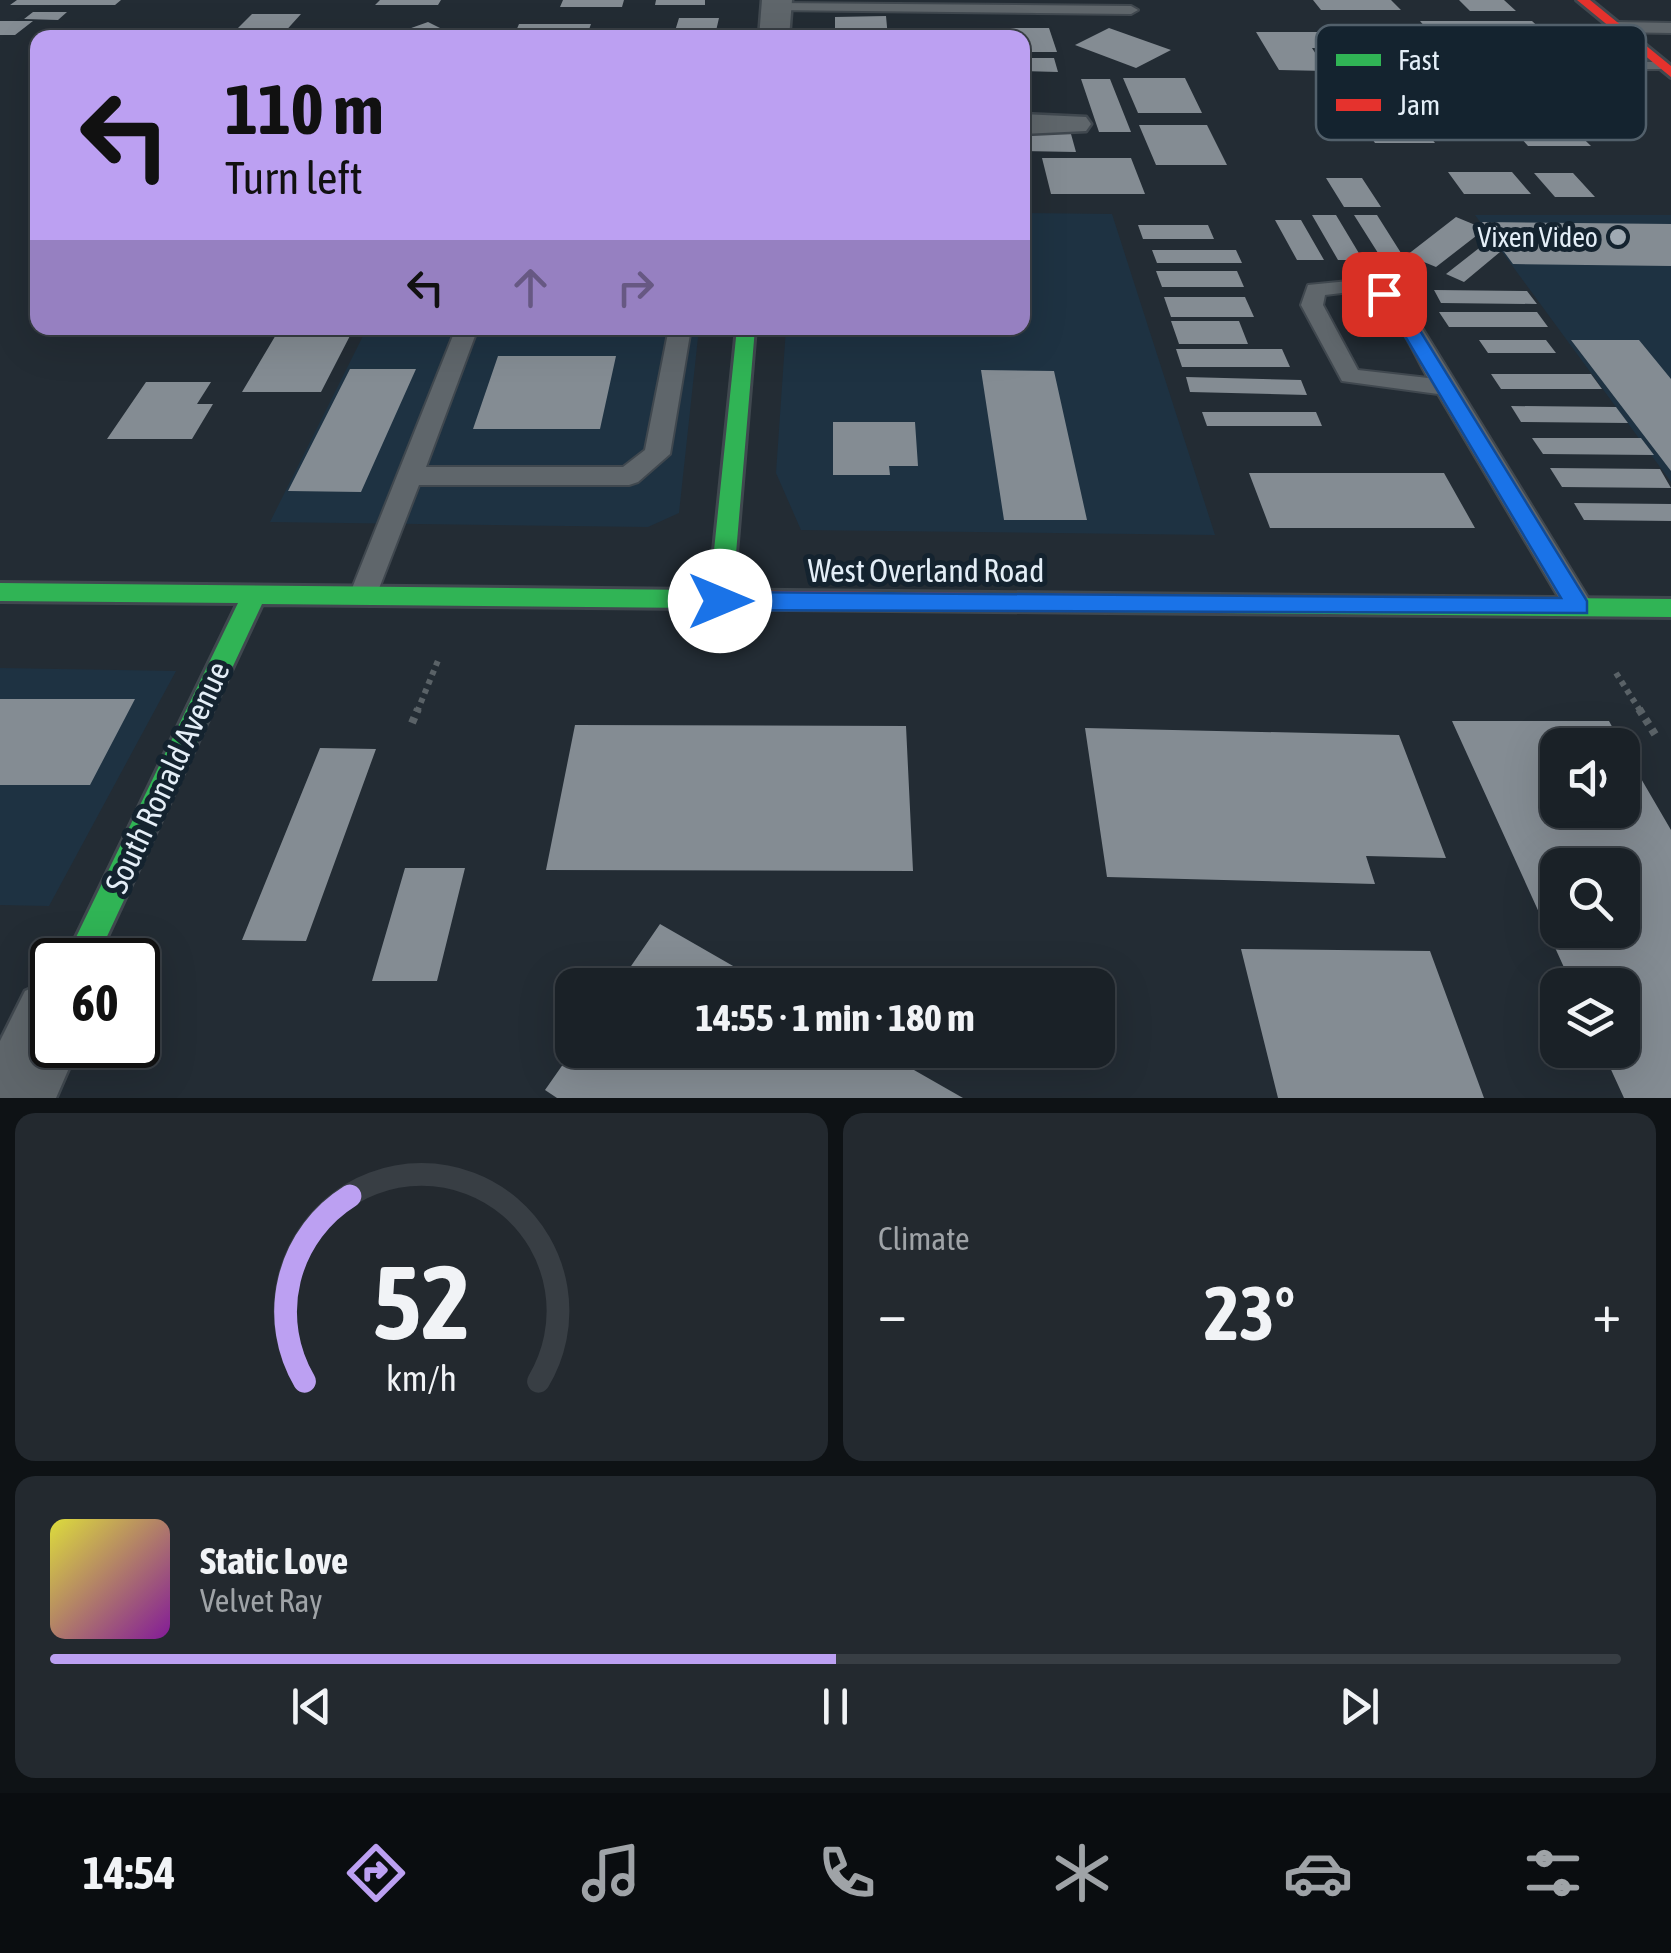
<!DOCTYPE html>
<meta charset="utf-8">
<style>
:root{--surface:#1a2127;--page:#23292f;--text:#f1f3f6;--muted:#9fa3a7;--line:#383e44;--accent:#bca0f2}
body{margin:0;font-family:"Asap Condensed",sans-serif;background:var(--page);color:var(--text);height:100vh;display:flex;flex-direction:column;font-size:38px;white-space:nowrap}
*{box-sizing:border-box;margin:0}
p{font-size:32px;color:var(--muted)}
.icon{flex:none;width:55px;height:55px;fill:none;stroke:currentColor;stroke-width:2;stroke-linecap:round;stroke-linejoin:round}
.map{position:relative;height:1098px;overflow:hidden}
.drawer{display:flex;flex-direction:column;gap:15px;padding:15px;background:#0e1215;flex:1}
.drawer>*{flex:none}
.guide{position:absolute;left:30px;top:30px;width:1000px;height:305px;border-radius:20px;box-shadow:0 10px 40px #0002,0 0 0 2px var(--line);background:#bca0f2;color:#111;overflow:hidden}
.fabs{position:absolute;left:1540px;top:728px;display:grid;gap:20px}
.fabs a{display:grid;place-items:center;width:100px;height:100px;border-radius:20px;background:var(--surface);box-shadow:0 10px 40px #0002,0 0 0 2px var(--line);font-size:50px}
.speed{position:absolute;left:30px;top:938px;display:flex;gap:20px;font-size:50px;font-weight:700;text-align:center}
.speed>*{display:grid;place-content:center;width:130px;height:130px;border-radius:50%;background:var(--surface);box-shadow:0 10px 40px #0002,0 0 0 2px var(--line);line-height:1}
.speed .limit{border:5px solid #111;border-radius:15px;background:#fff;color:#111}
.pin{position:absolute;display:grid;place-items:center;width:85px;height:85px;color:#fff;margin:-42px;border-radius:20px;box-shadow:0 5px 15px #0006}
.me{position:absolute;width:110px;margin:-55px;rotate:90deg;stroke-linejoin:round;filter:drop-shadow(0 0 8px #0008)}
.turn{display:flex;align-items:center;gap:35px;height:210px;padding:0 30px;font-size:45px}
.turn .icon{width:130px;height:130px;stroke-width:2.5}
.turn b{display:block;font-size:70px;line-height:85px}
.lanes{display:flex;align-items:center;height:95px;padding:0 30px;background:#0003;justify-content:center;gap:50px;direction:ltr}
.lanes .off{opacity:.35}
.big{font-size:75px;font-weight:700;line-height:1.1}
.drawer .card{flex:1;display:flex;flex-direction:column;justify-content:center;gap:15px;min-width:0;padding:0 35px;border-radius:20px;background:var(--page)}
.drawer .dial{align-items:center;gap:0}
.dial svg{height:260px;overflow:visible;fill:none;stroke:var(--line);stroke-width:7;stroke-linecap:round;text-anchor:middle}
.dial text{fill:var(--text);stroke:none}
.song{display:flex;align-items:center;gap:30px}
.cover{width:120px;height:120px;border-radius:15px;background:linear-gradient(135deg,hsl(60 70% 55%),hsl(290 70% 35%))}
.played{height:10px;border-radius:5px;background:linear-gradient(90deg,var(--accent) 50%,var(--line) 50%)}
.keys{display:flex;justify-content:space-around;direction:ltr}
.heat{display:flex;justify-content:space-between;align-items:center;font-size:55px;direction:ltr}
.drawer .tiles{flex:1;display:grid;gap:15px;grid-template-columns:1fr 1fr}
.card:last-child{grid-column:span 2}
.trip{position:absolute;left:555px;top:968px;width:560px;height:100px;border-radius:20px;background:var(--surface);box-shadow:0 10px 40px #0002,0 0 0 2px var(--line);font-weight:700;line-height:100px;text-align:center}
.dock{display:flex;height:160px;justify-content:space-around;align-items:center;background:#0a0d10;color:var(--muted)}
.dock .icon{width:70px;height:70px}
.dock .on{color:var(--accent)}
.dock b{font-size:45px;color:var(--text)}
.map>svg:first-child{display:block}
.built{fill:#1e3242}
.building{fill:#848c93;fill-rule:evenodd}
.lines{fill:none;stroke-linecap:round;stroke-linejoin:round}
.lane-casing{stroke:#40484f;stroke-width:4}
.street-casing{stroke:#40484f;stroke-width:5}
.fast-casing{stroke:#40484f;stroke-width:6}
.jam-casing{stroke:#40484f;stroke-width:6}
.path-far1{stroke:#5a6267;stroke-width:6;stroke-dasharray:5 5;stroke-linecap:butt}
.path{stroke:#5a6267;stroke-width:8;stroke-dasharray:6 6;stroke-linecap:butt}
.lane{fill:#5f666b;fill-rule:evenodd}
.street{fill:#5f666b;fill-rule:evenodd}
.fast{fill:#30b455;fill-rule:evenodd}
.jam{fill:#e5322d;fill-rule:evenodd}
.route{fill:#1a73e8;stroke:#114b97;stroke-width:2.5}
.poi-dot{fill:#a0aab3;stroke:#14232f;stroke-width:4}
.labels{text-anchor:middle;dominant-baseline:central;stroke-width:10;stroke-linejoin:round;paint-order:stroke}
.far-poi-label{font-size:28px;fill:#e4eef7;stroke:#14232f;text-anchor:end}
.street-label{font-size:32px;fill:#e4eef7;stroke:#14232f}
.key{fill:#14232f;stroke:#52606b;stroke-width:2.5}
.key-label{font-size:28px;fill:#e4eef7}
</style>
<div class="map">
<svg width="1671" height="1098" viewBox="0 0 1671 1098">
<rect width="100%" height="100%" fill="#232c34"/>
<path class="built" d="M1023 213 1112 214 1215 535 801 530 776 473 786 328H1022Z
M1475 215H1671V482Z
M367 328H699L679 513 648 527 270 522Z
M0 668 176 671 49 906 0 905Z"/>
<path class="building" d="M17 0H121L115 5H10Z
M380 0H441L438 5H375Z
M563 0H624L622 7H560Z
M656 0H705V5H655Z
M1313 0H1391L1401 10H1321Z
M1459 0H1504L1516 11H1470Z
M33 12H67L58 20 24 19Z
M252 14H301L282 35H231Z
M886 16 888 38 835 34V17Z
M679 18H719L716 31H675Z
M0 21H33L15 35H0Z
M1420 21H1532L1547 35H1432Z
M428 22 460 38H386V37Z
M519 24H591L586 38H513Z
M976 28H1049L1057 52H1022V38H978Z
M1109 28 1171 50 1136 68 1075 45Z
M1256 32H1341L1354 49 1312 48 1327 71 1279 70Z
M1022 58H1054L1058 72 1022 71Z
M1123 78H1185L1202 113H1138Z
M1081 79H1110L1131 132H1099Z
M1388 81 1525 82 1591 146H1528L1488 100H1402Z
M1373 105 1406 106 1435 143H1375L1364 127H1388Z
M1139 125H1207L1227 165H1156Z
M1022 134H1071L1076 152 1022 151Z
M1042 158H1131L1145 194H1051Z
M1448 172H1512L1531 194H1464Z
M1534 173H1573L1595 197H1555Z
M1326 178H1362L1381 207H1344Z
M1312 215H1336L1363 260H1338Z
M1354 215H1377L1401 253H1378Z
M1456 217 1485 229 1436 267 1407 255Z
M1275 220H1301L1324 260H1297Z
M1482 222 1671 224V266L1513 264Z
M1138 225H1208L1214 239H1143Z
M1483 245 1500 252 1464 282 1446 274Z
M1152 250H1236L1242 263H1157Z
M1156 271H1237L1244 287H1162Z
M1434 290 1527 291 1537 304 1441 303Z
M1164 297H1245L1254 317H1171Z
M1439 312H1537L1548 327H1449Z
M1171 321H1239L1248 344H1179Z
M280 328H354L321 392H242Z
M816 328H947L948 337H816Z
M1479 340H1546L1556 353H1488Z
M1571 340H1639L1671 379V471Z
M1176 349H1282L1290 367H1182Z
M498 356H616L600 429H473Z
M350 369H416L361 492 288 491Z
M981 370 1054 371 1087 520H1004Z
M1491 374H1591L1602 389H1501Z
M1186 377 1301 380 1307 395 1190 392Z
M146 382H211L197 404H213L192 439H107Z
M1511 406 1616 407 1628 423 1521 422Z
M1202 412H1316L1322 426H1207Z
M833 422H915L918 466H889L890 475H833Z
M1532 438H1641L1654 455 1543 454Z
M1550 468 1660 469 1671 488 1562 487Z
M1249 473H1444L1475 528H1270Z
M1574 503 1671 504V521L1584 520Z
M0 699H135L90 785H0Z
M1452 721H1609L1622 745H1558V810H1622V746L1671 830V1098H1624L1602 1050H1622V985H1572ZM1558 865H1622V930H1558Z
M575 725 906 726 913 871 546 870Z
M1085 728 1399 735 1446 858 1366 856 1375 884 1107 877Z
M320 748 376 749 306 941 242 940Z
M405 868H465L437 981H372Z
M660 924 766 985H618Z
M1241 949 1430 951 1484 1098H1278Z
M573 1050H879L963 1098H557L545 1090Z"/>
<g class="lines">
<defs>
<path id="lane" d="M777 3 1131 6 1138 10 1131 14 772 10V4Z
M1671 23V33L1616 32 1608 27 1616 22Z
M1353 62H1664L1671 69 1359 70 1353 68Z
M1359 280 1391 289 1416 318 1589 599 1593 607 1589 615H1569L1438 394 1342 381 1301 305 1308 285ZM1350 292C1393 294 1409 346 1428 378L1358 370 1323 305 1325 295Z
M456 328H478L426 467H623L645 450 669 328H691L670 454 638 482 629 485H419L373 604H353L349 596Z"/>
<path id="street" d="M762 0H792L789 38H759Z
M1022 114 1086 117 1091 124 1086 131 1022 134Z
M52 979V1045H79L56 1098H0V1041L25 991Z"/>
<path id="fast" d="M737 328H755L732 601 728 607H712L708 600 697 608 262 604 96 960H65L238 603 0 601V583L697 590 705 593 709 599Z
M1107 594 1671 599V617L1107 612 1099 609 1095 603 1099 597Z"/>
<path id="jam" d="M1577 0H1590L1671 66V77Z
M697 590 1107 594 1115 597 1119 603 1115 609 1107 612 697 608 689 605 685 599 689 593Z"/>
</defs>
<use href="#lane" class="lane-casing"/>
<use href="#street" class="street-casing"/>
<use href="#fast" class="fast-casing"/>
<use href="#jam" class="jam-casing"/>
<path class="path-far1" d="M1616 673 1641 712
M417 712 439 658"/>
<path class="path" d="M1639 709 1658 739
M412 723 418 709"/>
<use href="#lane" class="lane"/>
<use href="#street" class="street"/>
<use href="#fast" class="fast"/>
<use href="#jam" class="jam"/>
</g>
<path class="route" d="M1377 290H1390L1416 324 1587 601V613L720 610 708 601 720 592 1561 598 1399 326 1375 294Z"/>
<circle class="poi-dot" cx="1618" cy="237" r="10"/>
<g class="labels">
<g class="far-poi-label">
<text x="1598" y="237">Vixen Video</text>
</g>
<g class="street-label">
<text x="926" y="570">West Overland Road</text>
<text transform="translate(167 777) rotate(-65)">South Ronald Avenue</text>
</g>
</g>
<rect x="1316" y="25" width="330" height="115" rx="15" class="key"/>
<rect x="1336" y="54" width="45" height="12" fill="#30b455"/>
<rect x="1336" y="99" width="45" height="12" fill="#e5322d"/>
<g class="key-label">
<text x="1398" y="70">Fast</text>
<text x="1398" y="115">Jam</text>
</g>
</svg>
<div class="fabs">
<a><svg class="icon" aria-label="sound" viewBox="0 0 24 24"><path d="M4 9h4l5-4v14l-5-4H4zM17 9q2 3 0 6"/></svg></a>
<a><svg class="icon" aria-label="search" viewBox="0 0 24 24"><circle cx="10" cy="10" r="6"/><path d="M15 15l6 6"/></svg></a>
<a><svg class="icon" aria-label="layers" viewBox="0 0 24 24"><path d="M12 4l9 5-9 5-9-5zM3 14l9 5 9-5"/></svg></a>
</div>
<div class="speed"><div class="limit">60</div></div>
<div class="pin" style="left:1384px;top:294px;background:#d93025"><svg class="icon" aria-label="arrive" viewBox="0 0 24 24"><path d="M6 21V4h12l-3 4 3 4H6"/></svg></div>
<svg class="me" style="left:720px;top:601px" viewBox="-20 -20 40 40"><circle r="19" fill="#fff"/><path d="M0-13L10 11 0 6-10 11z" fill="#1a73e8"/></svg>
<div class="trip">14:55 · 1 min · 180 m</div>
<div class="guide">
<div class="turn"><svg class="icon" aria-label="left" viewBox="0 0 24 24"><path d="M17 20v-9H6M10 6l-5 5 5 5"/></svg><div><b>110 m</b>Turn left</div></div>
<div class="lanes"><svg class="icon" aria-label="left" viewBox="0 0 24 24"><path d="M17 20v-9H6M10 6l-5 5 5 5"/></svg><svg class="icon off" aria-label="ahead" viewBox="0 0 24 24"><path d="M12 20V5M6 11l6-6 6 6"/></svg><svg class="icon off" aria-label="right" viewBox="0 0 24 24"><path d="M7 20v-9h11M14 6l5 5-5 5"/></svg></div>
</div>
</div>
<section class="drawer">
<div class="tiles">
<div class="card dial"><svg viewBox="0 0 100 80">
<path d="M14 69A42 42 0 1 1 86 69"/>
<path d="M14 69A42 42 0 0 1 28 12" stroke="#bca0f2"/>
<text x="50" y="56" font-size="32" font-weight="700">52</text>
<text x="50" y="72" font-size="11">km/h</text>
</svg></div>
<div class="card"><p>Climate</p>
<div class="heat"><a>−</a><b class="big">23°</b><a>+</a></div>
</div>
<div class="card">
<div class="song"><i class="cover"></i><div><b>Static Love</b><p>Velvet Ray</p></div></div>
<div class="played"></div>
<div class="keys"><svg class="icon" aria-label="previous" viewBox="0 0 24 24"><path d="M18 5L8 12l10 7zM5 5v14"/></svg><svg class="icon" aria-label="pause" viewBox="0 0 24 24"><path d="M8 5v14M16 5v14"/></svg><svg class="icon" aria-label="next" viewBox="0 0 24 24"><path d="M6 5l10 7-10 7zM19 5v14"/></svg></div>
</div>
</div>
</section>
<nav class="dock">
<b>14:54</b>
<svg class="icon on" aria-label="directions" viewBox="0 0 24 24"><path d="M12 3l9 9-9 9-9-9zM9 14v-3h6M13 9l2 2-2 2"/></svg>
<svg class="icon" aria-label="music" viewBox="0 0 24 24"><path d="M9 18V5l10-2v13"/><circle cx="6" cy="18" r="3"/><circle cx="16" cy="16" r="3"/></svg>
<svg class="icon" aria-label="phone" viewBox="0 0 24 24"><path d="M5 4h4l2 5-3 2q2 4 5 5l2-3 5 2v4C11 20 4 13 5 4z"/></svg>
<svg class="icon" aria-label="climate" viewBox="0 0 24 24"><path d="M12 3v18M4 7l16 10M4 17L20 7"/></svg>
<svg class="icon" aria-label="car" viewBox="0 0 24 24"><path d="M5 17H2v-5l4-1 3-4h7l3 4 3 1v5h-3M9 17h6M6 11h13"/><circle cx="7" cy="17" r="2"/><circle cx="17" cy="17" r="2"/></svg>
<svg class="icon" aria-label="filters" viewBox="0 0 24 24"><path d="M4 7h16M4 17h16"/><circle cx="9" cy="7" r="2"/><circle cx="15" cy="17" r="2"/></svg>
</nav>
